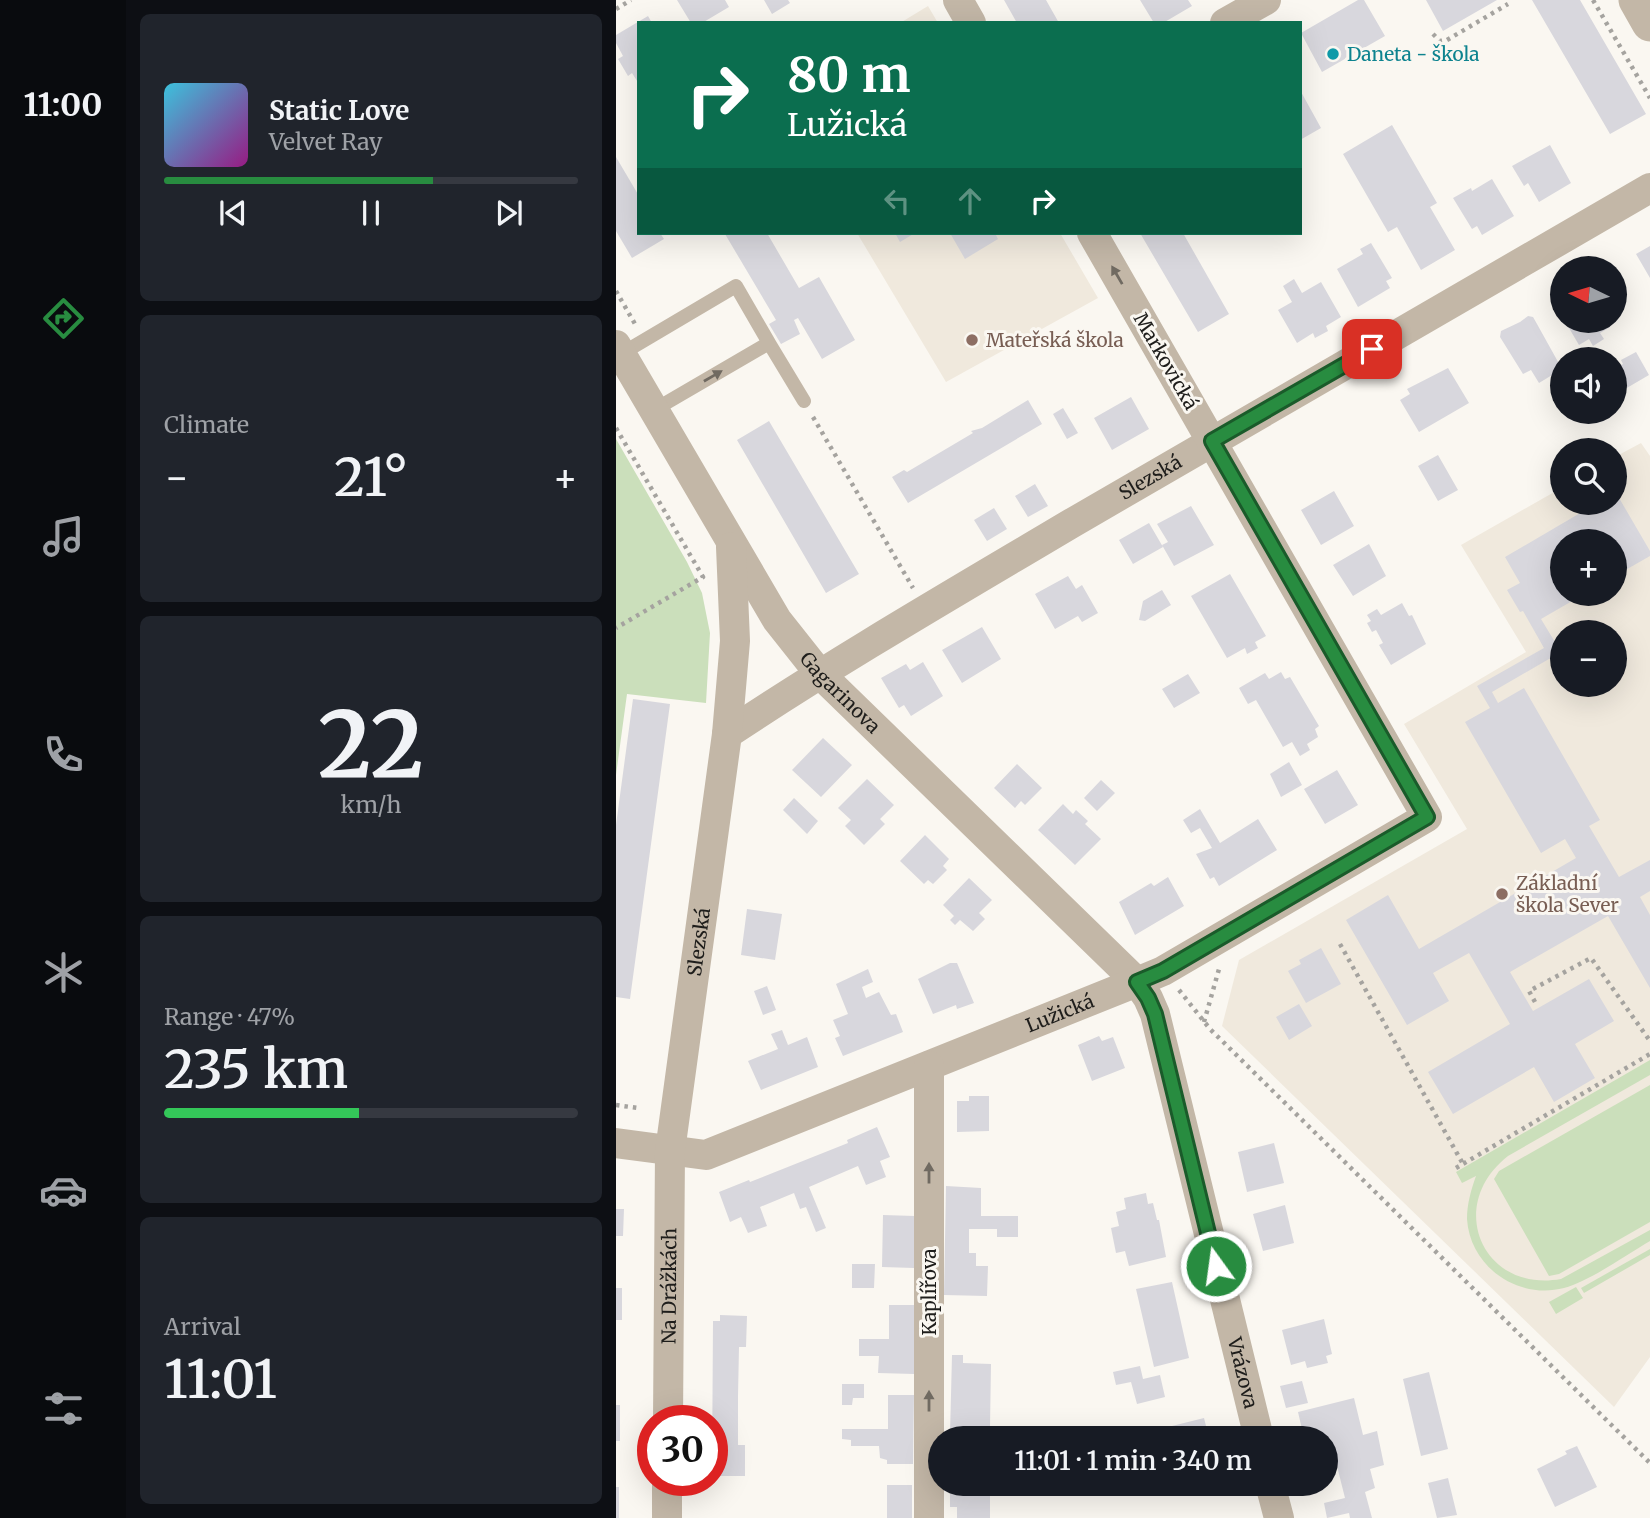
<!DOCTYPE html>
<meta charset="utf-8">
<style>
:root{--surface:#171b24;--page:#20242c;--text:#f1f3f6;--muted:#9ea1a6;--line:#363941;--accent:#288c40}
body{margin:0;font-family:Merriweather,serif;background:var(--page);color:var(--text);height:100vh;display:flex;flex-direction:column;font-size:26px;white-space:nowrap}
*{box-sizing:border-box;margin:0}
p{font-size:23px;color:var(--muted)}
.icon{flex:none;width:38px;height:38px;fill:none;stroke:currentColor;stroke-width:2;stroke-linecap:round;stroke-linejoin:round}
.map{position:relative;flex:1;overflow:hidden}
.sheet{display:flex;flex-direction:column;gap:14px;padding:14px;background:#0d0f14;width:490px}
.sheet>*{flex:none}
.hud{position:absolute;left:21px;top:21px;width:665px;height:214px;border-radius:0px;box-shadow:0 7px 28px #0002;background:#0b6e4f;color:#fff;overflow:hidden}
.needle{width:46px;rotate:275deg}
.fabs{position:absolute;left:934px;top:256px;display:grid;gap:14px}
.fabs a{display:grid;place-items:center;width:77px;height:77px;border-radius:50%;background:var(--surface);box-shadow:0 7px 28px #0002;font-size:35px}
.speed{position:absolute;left:21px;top:1405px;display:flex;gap:14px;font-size:35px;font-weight:700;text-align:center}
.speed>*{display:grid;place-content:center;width:91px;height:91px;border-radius:50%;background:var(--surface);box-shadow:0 7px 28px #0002;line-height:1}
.speed .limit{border:10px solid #d22;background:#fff;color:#111}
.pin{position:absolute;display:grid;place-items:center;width:60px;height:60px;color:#fff;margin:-30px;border-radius:14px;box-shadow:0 4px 10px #0006}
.me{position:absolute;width:77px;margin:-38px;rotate:346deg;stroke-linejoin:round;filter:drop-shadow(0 0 5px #0008)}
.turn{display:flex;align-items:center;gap:24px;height:147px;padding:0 35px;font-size:32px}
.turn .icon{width:91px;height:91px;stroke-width:2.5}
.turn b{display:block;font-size:49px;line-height:60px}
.lanes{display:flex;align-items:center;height:66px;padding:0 35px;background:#0003;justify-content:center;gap:35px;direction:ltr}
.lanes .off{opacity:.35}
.big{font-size:52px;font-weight:600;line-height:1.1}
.sheet .tile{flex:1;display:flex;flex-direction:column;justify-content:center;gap:10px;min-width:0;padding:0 24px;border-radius:10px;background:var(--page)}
.sheet .dial{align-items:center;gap:0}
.dial b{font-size:91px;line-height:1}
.song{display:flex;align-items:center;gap:21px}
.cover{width:84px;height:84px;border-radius:10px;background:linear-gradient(135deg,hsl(190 70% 55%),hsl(310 70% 35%))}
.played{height:7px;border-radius:4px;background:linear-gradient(90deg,var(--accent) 65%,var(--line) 65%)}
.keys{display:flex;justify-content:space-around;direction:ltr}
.heat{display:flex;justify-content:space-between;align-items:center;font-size:38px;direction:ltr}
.charge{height:10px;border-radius:5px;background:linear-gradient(90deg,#34c759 47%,var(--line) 0)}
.trip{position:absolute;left:312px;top:1426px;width:410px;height:70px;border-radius:35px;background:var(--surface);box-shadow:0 7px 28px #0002;font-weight:600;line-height:70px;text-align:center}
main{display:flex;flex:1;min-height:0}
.tabs{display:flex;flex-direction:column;width:126px;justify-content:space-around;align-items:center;background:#090b0e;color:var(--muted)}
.tabs .icon{width:49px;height:49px}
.tabs .on{color:var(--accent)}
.tabs b{font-size:32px;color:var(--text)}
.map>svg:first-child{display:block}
.built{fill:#f0e9dd;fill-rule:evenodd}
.green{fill:#cbdfbb}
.building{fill:#d8d7dd}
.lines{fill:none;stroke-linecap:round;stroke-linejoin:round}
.path{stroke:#a5a39f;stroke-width:4.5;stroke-dasharray:3.5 5;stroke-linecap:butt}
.service{stroke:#c3b7a7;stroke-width:14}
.minor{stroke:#c3b7a7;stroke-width:30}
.tertiary{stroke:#c3b7a7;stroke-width:37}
.oneway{fill:#706a61}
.route-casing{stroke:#1a5b2a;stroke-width:18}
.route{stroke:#288c40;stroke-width:12}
.culture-dot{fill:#0f9aa8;stroke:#faf7f1;stroke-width:2.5}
.education-dot{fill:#8d6e63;stroke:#faf7f1;stroke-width:2.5}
.labels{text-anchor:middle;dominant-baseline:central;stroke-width:6;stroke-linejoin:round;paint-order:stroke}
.culture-label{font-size:19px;fill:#0d838f;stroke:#faf7f1;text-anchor:start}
.education-label{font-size:19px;fill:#785e54;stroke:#faf7f1;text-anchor:start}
.street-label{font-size:19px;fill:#1e1d1b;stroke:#faf7f1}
</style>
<main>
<nav class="tabs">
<b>11:00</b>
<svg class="icon on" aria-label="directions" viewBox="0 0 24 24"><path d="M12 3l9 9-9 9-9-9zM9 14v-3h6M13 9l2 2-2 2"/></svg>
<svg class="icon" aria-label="music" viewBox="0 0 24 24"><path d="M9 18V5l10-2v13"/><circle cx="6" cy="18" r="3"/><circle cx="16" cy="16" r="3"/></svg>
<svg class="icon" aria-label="phone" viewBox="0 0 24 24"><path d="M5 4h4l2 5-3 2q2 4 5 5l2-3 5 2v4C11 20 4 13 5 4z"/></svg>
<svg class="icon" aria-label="climate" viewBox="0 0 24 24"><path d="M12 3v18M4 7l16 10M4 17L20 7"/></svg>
<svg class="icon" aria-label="car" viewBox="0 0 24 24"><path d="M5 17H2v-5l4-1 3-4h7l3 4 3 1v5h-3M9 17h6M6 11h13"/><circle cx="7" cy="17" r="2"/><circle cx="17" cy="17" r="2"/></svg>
<svg class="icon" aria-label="filters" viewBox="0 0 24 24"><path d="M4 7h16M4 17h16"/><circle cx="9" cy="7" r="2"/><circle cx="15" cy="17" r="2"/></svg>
</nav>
<section class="sheet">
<div class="tile">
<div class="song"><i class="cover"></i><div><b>Static Love</b><p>Velvet Ray</p></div></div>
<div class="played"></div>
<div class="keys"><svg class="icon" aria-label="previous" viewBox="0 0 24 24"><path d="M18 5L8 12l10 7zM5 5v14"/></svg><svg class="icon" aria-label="pause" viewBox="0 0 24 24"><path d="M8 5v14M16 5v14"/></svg><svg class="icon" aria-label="next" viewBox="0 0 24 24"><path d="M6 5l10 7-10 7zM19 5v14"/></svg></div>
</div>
<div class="tile"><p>Climate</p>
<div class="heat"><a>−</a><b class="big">21°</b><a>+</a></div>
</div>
<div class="tile dial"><b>22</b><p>km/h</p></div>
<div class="tile"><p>Range · 47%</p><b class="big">235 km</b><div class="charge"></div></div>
<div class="tile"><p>Arrival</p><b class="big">11:01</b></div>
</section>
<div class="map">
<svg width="1034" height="1518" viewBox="0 0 1034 1518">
<rect width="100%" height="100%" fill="#faf7f1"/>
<path class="built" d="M312 6 322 23H284Z
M241 233H444L482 298 330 382Z
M1025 443 1034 456V1357L998 1407 606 1026 623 960 851 829 788 724 910 652 845 545 947 487V502H999V457ZM947 541H999V593H947ZM947 632H999V684H947Z"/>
<path class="green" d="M0 439 71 562 86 593 94 633 90 703 11 694 0 775Z
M1034 1060V1075L892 1156C829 1205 866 1293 945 1279L1034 1230V1241C1010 1255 974 1281 948 1288 902 1300 854 1267 851 1219 851 1204 855 1190 860 1176L846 1183 840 1172Z
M1034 1085V1222L943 1274 933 1276 878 1179 883 1171Z
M1034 1249V1255L968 1293 965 1288Z
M960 1287 967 1298 940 1314 933 1302Z"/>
<path class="building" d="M61 0H109L113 7 86 23H75Z
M148 0H172L174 3 156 14Z
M388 0H430L443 23H401Z
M524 0H572L576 6 547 23H538Z
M742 0H748L769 36 706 72 685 33Z
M810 0H881L827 31Z
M916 0H964L1030 114 994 134Z
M32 16 36 23H23V84L16 73 12 76 2 59 7 56 0 43V35Z
M684 90 705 128 684 140Z
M776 125 821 203 814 207 839 250 805 270 781 227 772 232 727 154Z
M934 145 955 183 923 202 912 183 908 186 896 166Z
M0 157 23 196V233H44L48 239 16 258 0 231Z
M876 179 898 216 866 235 861 226 856 229 837 198 855 188 856 191Z
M112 233H151L183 288 203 277 239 340 206 359 182 318 178 320 184 334 165 344 153 324 160 320 109 234Z
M279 233H299L284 242Z
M334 233H379L382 239 349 259Z
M524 233H567L613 314 582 332Z
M755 243 776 278 770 281 774 288 742 307 721 269 747 254 744 249Z
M1034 246V278L1020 254Z
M678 279 686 293 705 282 725 317 710 326 712 331 699 338 697 333 681 343 662 310 676 302 667 286Z
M947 297V320H990L994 327 984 333 988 339 977 346 973 339 963 345 950 323 948 324 937 308V302Z
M912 316 917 317 921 324 946 369 923 383 915 370 907 374 884 337 885 331 904 322Z
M1020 352 1033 375 1009 389 999 368 1007 364 1005 360Z
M832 368 853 403 803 432 784 400 794 394 791 389Z
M515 397 533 429 496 450 478 418Z
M412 400 426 424 292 503 276 477 288 470 291 472 357 433 355 431 366 428Z
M447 408 462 433 451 439 437 414Z
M153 421 243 574 210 593 121 440Z
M822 455 842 490 822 501 802 466Z
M419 484 432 506 412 517 399 496Z
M718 491 738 526 705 545 685 510Z
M999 491 1034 551V556L999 576V541H947V593H970L925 619 945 652 876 692 882 703 908 688 984 820 973 826 1003 877 1034 860V891L1024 897 1034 915V988L992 916 894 972 917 1011 973 979 998 1021 959 1044 979 1078 938 1102 918 1067 837 1114 812 1072 894 1024 853 953 817 973 833 1001 791 1025 730 920 772 895 803 949 960 858 949 839 925 853 849 722 874 708 861 686 928 648 907 611 904 612 891 590 904 583 889 557 983 502H999Z
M575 506 598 545 558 566 546 545 552 542 541 524Z
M378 508 391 529 371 541 358 520Z
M533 523 547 547 517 564 503 540Z
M753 544 770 576 737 596 717 565Z
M614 574 650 636 639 642 642 648 631 654 629 648 611 658 575 596Z
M452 576 460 589 466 585 482 613 466 622 462 616 439 629 419 594Z
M546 590 555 605 529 621 523 620 527 601Z
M786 603 793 616 796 615 810 644 775 665 763 645 767 643 760 630 756 632 751 623 755 621 751 615 761 609 765 615Z
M366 627 385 659 346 683 326 650Z
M307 662 327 696 295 716 288 705 283 708 265 678 290 664 294 670Z
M665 672 669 679 674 677 703 726 699 729 702 737 691 744 694 750 684 756 676 742 667 747 640 700 632 704 623 688 649 673 653 679Z
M572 674 584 693 558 708 546 689Z
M17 699 54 704 14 999 0 997V825Z
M207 738 236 765 205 797 176 770Z
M673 762 686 785 665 797 654 774Z
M401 764 426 788 409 805 405 801 399 808 378 788Z
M721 770 742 805 709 824 688 789Z
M251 779 278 805 264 819 269 824 248 845 229 826 235 820 222 808Z
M485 780 499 793 481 811 468 798Z
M178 798 202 821 191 834 167 810Z
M447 804 457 814 460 810 472 821 469 824 485 839 459 865 422 830Z
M584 809 604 843 642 819 661 850 603 886 598 877 594 879 580 854 596 848 584 828 575 833 567 820Z
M309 835 333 859 327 866 331 870 317 884 312 880 308 884 284 861Z
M552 877 568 906 519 935 503 902 535 883 538 886Z
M353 878 376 900 363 913 369 919 357 931 344 920 339 925 334 920 338 916 327 905Z
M131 909 166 914 159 960 125 955Z
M705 948 725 984 690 1003 672 971 685 964 683 960Z
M334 963H341L358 1003 341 1009 340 1005 317 1014 302 979Z
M252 969 257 982 246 987 250 998 263 992 275 1015 280 1014 287 1032 227 1056 219 1038 224 1036 217 1020 232 1014 220 984Z
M151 986 160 1010 147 1015 138 991Z
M683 1004 696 1026 673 1040 660 1017Z
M166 1030 172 1045 191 1037 202 1067 145 1090 132 1061 162 1049 155 1034Z
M483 1036 486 1041 497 1037 509 1068 476 1081 462 1045Z
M353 1096H373V1131L341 1132V1101H353Z
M261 1127 274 1157 264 1161 270 1177 250 1185 242 1166 193 1187 210 1228 200 1232 190 1207 184 1209 178 1193 144 1207 151 1226 132 1233 125 1217 114 1222 103 1192 133 1180 134 1182 232 1143 231 1140Z
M658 1143 668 1183 631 1192 622 1152Z
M330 1186 365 1188V1216H402V1237H381V1229H353V1253H360V1266H372L371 1296 328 1295Z
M530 1193 532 1204 537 1203 541 1220H543L550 1257 513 1266 509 1251 500 1253 495 1228 503 1226 500 1212 510 1209 508 1198Z
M669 1205 678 1243 647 1251 637 1214Z
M0 1209H8L7 1236H0Z
M267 1215 299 1216 298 1268 266 1267Z
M236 1264H259L258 1288H236Z
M556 1282 573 1358 538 1367 520 1289Z
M0 1288H6V1320H0Z
M273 1305H298V1374L262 1373 263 1356H243V1339H273Z
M104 1315 131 1316 130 1347H123L122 1396V1445H129V1476H103V1471H96L97 1321H104Z
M708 1319 716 1354 710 1356 712 1363 691 1368 689 1361 675 1365 666 1330Z
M336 1355H347V1363L375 1364 374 1427H346L345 1435H334Z
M524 1366 527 1379 544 1375 549 1397 521 1404 515 1382 500 1385 497 1372Z
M813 1372 832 1449 805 1456 787 1379Z
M686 1381 692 1403 670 1408 664 1386Z
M226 1384H248V1398H237L236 1405H226Z
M272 1395H298L297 1464H271V1460L264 1458 263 1446H235V1440L226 1439V1429H272Z
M738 1398 747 1435 761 1431 768 1465 754 1469 759 1488 749 1492 756 1518H734L733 1513 711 1518 708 1503 729 1498 714 1438H688L682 1412Z
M0 1405H4V1441H0Z
M588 1418 593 1438H546L544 1429Z
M961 1446 981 1487 939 1507 921 1469 951 1454 949 1451Z
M832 1478 841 1515 821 1518 812 1483Z
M334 1484H381V1496H374V1518H341V1507H334Z
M271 1485H296V1518H271Z
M0 1487H3V1518H0Z"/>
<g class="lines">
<path class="path" d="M977 0 1034 98
M0 9 15 0
M817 34 824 41 831 40 892 4
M0 291 19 324
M197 417 297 588
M0 428 87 577 0 628
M724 944 847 1164
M563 990 594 1029 1034 1463
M919 1002 913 991 975 958 1034 1041
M588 1022 603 969
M0 1105 22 1108
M840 1168 1034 1054"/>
<path class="service" d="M153 343 188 401
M5 354 120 286 153 343 38 410"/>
<g class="minor">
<path d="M342 0 355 23"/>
<path d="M609 23 650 0"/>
<path id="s1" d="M0 345 161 620 203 673 521 982 532 998 539 1014 643 1438"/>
<path id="s2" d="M111 734C224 659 340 592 456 523 648 410 841 299 1034 188"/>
<path id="s3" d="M0 1143 90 1155 521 982 547 971 811 817 476 233"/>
<path id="s4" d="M52 1421 54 1151 111 734 119 641 115 547"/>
<path d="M654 1484 663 1518"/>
<path d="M51 1518V1480"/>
<path d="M313 1518V1066"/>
</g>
<path class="tertiary" d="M1021 0 1034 23"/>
</g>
<defs><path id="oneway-solid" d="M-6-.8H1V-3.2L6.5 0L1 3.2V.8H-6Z" transform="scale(1.75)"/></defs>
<g class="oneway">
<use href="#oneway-solid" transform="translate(501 275) rotate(-120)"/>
<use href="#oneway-solid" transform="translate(97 376) rotate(-30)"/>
<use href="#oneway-solid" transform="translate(313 1173) rotate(-90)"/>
<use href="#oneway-solid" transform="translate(313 1401) rotate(-90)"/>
</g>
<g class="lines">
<defs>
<path id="route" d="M600 1266 539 1014 532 998 521 982 547 971 811 817 596 441 756 349"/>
</defs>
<use href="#route" class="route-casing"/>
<use href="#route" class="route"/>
</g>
<circle class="culture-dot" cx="717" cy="54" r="7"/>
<g class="education-dot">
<circle cx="356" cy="340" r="7"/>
<circle cx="886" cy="894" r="7"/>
</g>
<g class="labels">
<g class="culture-label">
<text x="731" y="54">Daneta - škola</text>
</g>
<g class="education-label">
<text x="370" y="340">Mateřská škola</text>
<text x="900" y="883">Základní<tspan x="900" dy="22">škola Sever</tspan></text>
</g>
<g class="street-label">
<text transform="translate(550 361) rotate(60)">Markovická</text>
<text stroke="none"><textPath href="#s2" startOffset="495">Slezská</textPath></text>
<text stroke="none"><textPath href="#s1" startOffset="415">Gagarinova</textPath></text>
<text stroke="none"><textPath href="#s4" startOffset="481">Slezská</textPath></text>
<text stroke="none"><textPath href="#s3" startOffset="472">Lužická</textPath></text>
<text stroke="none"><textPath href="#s4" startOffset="135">Na Drážkách</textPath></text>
<text transform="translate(313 1292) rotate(-90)">Kaplířova</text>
<text stroke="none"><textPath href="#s1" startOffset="1236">Vrázova</textPath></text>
</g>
</g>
</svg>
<div class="fabs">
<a><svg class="needle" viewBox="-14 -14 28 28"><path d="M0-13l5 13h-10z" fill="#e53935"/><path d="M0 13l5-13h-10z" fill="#9ea1a6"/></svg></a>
<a><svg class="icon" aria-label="sound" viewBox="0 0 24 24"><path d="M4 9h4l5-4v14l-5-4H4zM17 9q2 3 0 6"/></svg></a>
<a><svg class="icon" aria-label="search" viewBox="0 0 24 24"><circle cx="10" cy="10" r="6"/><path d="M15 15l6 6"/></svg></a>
<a>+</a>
<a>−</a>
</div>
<div class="speed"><div class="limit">30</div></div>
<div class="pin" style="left:756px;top:349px;background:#d93025"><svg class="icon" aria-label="arrive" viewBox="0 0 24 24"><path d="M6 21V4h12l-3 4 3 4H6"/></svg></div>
<svg class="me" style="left:600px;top:1266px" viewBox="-20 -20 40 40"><circle r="17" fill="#288c40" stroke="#fff" stroke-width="3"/><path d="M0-11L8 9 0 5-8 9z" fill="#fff"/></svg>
<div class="trip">11:01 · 1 min · 340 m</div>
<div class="hud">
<div class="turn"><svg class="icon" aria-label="right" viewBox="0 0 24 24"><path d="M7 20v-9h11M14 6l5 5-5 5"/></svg><div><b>80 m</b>Lužická</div></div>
<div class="lanes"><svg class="icon off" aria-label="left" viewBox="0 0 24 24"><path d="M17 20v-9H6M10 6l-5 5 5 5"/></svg><svg class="icon off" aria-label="ahead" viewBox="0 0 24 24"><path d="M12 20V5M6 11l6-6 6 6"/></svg><svg class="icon" aria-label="right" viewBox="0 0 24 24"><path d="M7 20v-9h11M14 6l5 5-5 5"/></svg></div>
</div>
</div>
</main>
